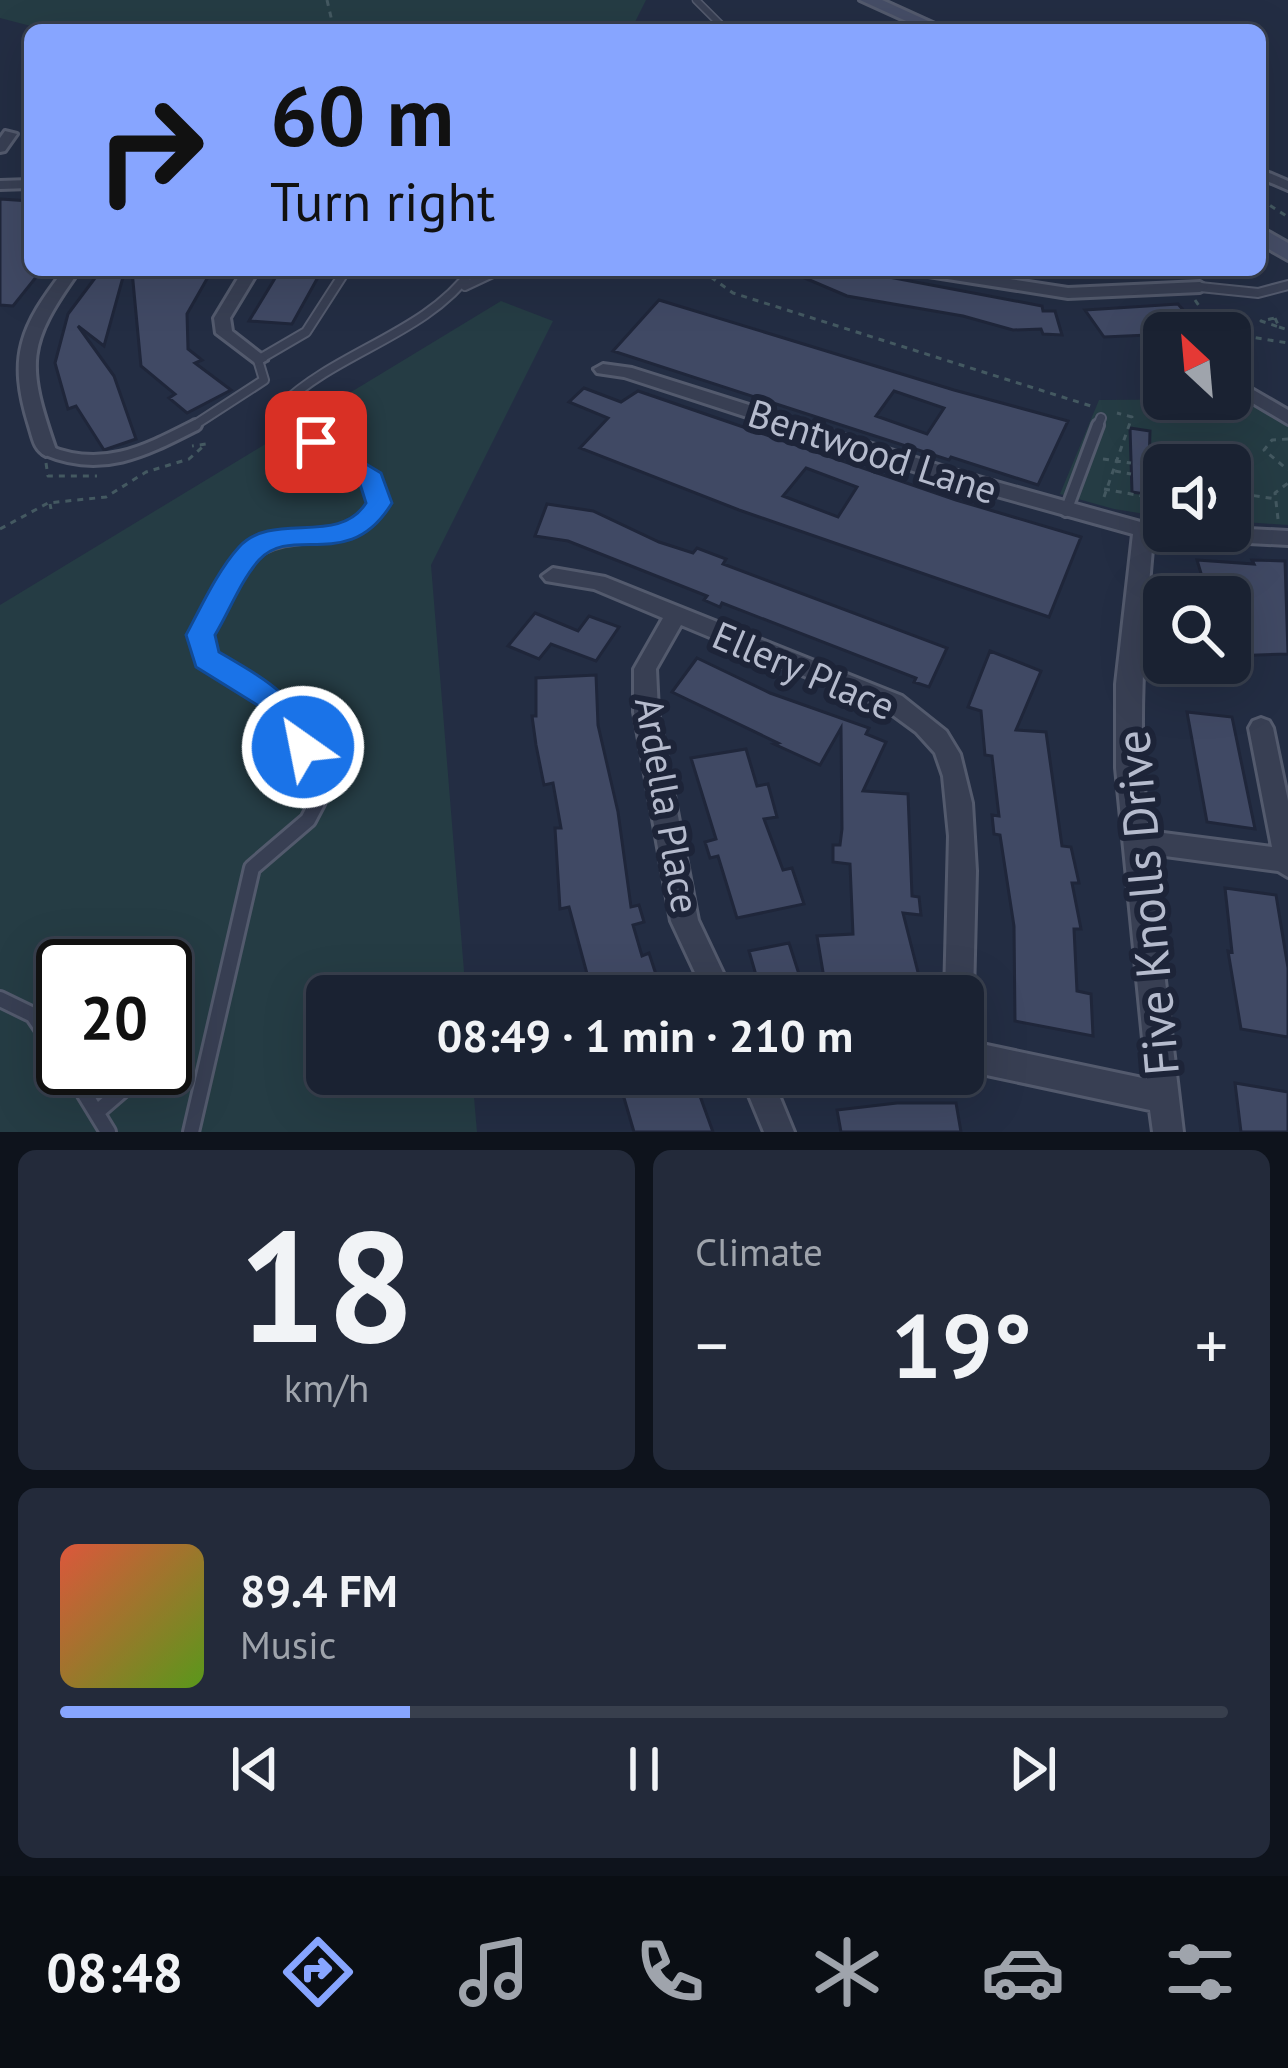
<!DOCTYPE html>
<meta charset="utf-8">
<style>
:root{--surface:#1a2232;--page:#232a3a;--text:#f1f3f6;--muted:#9fa4ac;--line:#383f4d;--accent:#87a5ff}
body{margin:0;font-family:"PT Sans",sans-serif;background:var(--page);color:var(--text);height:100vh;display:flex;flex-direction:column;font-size:45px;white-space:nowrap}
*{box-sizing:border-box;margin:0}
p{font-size:39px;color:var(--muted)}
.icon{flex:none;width:66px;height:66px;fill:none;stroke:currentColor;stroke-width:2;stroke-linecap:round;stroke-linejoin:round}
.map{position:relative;height:1132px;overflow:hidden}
.side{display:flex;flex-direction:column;gap:18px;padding:18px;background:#0e131c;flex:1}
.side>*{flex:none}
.hud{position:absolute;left:24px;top:24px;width:1242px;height:252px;border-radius:18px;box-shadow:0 12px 48px #0002,0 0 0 3px var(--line);background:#87a5ff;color:#111;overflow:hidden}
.needle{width:78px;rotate:334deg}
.buttons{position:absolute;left:1143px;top:312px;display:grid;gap:24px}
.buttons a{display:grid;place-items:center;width:108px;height:108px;border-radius:18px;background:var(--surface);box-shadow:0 12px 48px #0002,0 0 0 3px var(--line);font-size:60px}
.speed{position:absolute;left:36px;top:939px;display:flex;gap:24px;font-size:60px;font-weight:700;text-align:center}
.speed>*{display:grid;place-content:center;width:156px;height:156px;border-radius:50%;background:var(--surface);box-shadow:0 12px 48px #0002,0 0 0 3px var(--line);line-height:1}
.speed .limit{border:6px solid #111;border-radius:18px;background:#fff;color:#111}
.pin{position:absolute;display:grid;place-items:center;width:102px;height:102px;color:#fff;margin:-51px;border-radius:24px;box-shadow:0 6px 18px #0006}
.me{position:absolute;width:132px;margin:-66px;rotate:327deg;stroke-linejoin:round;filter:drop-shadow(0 0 9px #0008)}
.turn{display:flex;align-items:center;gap:42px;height:252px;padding:0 48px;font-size:54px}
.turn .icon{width:156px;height:156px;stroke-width:2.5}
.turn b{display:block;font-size:84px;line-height:102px}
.big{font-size:90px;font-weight:700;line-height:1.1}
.side .tile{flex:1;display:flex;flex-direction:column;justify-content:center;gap:18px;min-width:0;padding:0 42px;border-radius:18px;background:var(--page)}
.side .dial{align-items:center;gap:0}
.dial b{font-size:156px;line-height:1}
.song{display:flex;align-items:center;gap:36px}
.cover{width:144px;height:144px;border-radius:18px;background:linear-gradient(135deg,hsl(10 70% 55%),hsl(90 70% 35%))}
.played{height:12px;border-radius:6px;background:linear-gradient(90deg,var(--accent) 30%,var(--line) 30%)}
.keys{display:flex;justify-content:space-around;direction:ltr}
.heat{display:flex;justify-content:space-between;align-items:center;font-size:66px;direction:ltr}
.side .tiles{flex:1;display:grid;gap:18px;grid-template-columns:1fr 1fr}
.tile:last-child{grid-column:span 2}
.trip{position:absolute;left:306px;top:975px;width:678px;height:120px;border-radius:18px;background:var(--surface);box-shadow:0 12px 48px #0002,0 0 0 3px var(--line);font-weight:700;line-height:120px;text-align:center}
.tab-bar{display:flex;height:192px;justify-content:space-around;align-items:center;background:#0a0e14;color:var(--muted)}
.tab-bar .icon{width:84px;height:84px}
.tab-bar .current{color:var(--accent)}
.tab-bar b{font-size:54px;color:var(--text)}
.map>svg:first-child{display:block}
.green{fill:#253c44;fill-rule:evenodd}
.building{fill:#404964;stroke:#1f263a;stroke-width:3;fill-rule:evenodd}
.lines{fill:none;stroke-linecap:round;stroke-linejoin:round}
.service-far3-casing{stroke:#535a6d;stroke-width:9}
.service-far2-casing{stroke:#535a6d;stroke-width:12}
.service-far1-casing{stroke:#535a6d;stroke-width:16}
.service-casing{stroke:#535a6d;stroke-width:20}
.minor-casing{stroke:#535a6d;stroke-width:6}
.secondary-casing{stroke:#535a6d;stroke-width:6}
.path{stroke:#445961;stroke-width:3;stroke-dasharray:6 6;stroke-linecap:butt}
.service-far3{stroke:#383f53;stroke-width:6}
.service-far2{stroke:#383f53;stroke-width:8}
.service-far1{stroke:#383f53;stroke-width:10}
.service{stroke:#383f53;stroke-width:14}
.minor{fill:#383f53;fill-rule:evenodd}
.secondary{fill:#454d66;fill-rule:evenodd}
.route{fill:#1a73e8;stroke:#114b97;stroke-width:3}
.labels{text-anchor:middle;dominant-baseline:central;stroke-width:12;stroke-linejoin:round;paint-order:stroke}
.street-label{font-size:39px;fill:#b5bbcd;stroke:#1d2438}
.near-street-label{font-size:48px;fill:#b5bbcd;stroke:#1d2438}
</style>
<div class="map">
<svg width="1288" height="1132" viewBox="0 0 1288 1132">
<rect width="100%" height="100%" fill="#232d43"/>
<path class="green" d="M0 0H646L631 30H46L0 18Z
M501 301 553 321 431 565 466 996H327V1074H472L477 1132H0V605ZM63 966H165V1068H63Z
M1238 392 1288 426V525L1230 521V465H1164V517L1114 509 1060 494 1099 400 1230 399V393Z"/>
<path class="building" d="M0 199 30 201V270L41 271 13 306 0 305Z
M101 270H125L104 346 78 326 114 376 136 439 104 450 76 406 68 409 55 363 68 314Z
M176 270H212L187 314 188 349 202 360 195 363 231 390 187 413 169 398 175 394 141 366 132 271Z
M280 270H322L292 324 249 321Z
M786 270H852L1042 306 1043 311H1055L1062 335 1043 334 1041 329 1013 330 963 316 847 296Z
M659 300 954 390 1068 421 1038 485 951 457 949 460 613 351ZM894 391 944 408 927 434 876 416Z
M1178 304 1198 327 1189 328 1193 333 1104 337 1085 310Z
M584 388 621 402 638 391 956 500 1081 537 1049 617 739 510 580 448 608 418 569 402ZM806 468 857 487 838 517 783 496Z
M1130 428 1150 431 1149 467 1164 469V497L1132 492Z
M547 504 593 511 659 542 693 553 697 548 726 559 723 564 947 648 929 687 914 682 916 678 722 603 720 607 704 600 707 596 568 541 535 536Z
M1197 560 1254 564 1252 560 1285 561 1288 654 1230 656V597H1208Z
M535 613 578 631 589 616 619 627 596 661 551 644 539 659 508 646Z
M990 651 1041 671 1016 730 1046 732 1062 846 1071 847 1079 883H1072L1081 929H1074L1077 991 1091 994 1093 1036 1015 1021 1014 926 1000 835 994 834 992 815 999 816 992 756 985 755 981 711 968 707Z
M697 658 770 693 869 728 866 734 886 742 863 791 908 794 912 896 919 897 921 915 903 913 924 996H827L817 936 853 934 850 864 833 862V845H840L842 829 841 728 820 765 774 744 778 743 672 692Z
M596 675 598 725 618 812 631 907 639 905 644 922 633 925 642 956 649 953 662 993 651 996H593L569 907 560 909 555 828H561L553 783 544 785 536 745 532 716H536V678Z
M1187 712 1232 717 1255 829 1207 822Z
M746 749 757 786 768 784 777 817 764 819 783 870 792 868 804 904 737 918 718 856 710 858 705 842 716 839 691 758Z
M1225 888 1276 895 1288 968V1037L1241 1029 1228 951 1232 952Z
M789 943 806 996H762L749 951Z
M617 1074H692L713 1132H634Z
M1235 1083 1288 1092V1132H1241Z
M897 1103H956L961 1132H841L837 1110Z"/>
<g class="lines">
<defs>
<path id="service-far3" d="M696 0 726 30"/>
<path id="service-far2" d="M418 270H423
M465 286 499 270
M1200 287 1258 293 1288 285
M190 428 264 380 258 360 306 332 346 270
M295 428 282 405C338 351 426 334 472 270
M1097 428 1101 418"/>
<path id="service-far1" d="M292 425 363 473 379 503C325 569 268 500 220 597 208 621 201 633 206 659L270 697 299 737
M46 450C102 474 145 451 196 425
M1066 511 1098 425"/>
<path id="service" d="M0 999 33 1015 63 1059
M69 1068 108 1132
M97 1112 148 1068
M191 1132 252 868 308 820 318 801 314 769 297 734"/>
<path id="minor" d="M915 20 921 23 919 25 874 30Z
M5 131 17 134 5 151 0 152V138Z
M1260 169 1288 181V190L1260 178Z
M30 180V188L0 189V181Z
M64 270H80C26 345 26 363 56 450L46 456C34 450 33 439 29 426 7 356 21 326 64 270Z
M243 270H259L230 318 232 331 264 356 267 360 258 365 216 333 214 318Z
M914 270H952L1068 288 1200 282 1208 287 1200 292 1068 298 922 275Z
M603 364 632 368 964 473 1144 523 1164 524V531H1230V528L1288 531V545L1153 538C1144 640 1136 728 1148 831L1272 847 1249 728 1253 721 1261 718 1269 721 1273 728 1288 801V877L1278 871 1150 854 1183 1132H1153L1150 1110 963 1070V1040L1147 1079 1116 768V684L1133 534 950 483 624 377 597 373 594 369Z
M1245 385 1288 410V424L1239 395 1236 391Z
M553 568 605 577 902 696 946 731 960 754 972 803 976 871 973 996 969 1006 963 1008V996H945L949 836 943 776 935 753 916 732 886 710 681 625 656 669 658 712 698 920 734 996H706L671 921 634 712V669L663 618 594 589 546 581 542 576Z
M740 1074H804L800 1085 778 1093 794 1132H764Z"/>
<path id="secondary" d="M860 0H882L948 30H926Z
M1260 227 1288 243V260L1260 244Z"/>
</defs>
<use href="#service-far3" class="service-far3-casing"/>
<use href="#service-far2" class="service-far2-casing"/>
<use href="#service-far1" class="service-far1-casing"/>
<use href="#service" class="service-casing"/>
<use href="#minor" class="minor-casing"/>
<use href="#secondary" class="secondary-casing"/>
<path class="path" d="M327 0 334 30
M1260 199 1288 217
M701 270 733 293 1094 407
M1195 300 1210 322 1229 333
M1275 318 1279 327 1261 321Z
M1279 327 1288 330
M1232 334 1288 343
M1288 439 1272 440 1264 450 1288 470
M1103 459 1131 463
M46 463 48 476H97
M1115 471 1131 474
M1104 489 1164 500
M1230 492 1276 499
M1104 497 1132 417 1117 413
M50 504 51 509
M1278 519 1275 493 1288 483
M0 529 48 503 106 497 146 472 189 459 206 444 192 446"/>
<use href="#service-far3" class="service-far3"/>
<use href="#service-far2" class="service-far2"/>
<use href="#service-far1" class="service-far1"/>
<use href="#service" class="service"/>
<use href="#minor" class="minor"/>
<use href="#secondary" class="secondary"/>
</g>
<path class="route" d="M316 434 381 473 392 503C349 574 293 523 259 560 241 580 229 612 215 635L219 652C268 681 294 694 319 747L314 756 303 760 292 756 262 708 196 667 186 635C201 607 218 570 239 547 273 510 338 547 366 503L360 484 303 442Z"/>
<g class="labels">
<g class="street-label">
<text transform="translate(873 451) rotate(18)">Bentwood Lane</text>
<text transform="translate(804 670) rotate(23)">Ellery Place</text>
<text transform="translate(668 805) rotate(80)">Ardella Place</text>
</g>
<g class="near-street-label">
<text transform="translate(1146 903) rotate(-95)">Five Knolls Drive</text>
</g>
</g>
</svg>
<div class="buttons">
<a><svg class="needle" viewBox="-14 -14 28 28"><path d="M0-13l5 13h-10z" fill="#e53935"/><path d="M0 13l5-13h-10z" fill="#9fa4ac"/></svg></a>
<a><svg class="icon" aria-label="sound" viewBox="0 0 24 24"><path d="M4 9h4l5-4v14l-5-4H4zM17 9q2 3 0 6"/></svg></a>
<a><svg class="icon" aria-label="search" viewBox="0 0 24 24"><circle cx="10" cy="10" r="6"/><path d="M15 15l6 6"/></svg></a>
</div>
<div class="speed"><div class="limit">20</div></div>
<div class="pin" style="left:316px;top:442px;background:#d93025"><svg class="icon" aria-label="arrive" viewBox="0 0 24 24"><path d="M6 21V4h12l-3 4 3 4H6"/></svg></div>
<svg class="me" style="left:303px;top:747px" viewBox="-20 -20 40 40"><circle r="17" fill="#1a73e8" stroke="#fff" stroke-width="3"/><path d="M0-11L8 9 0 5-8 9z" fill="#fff"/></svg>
<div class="trip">08:49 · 1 min · 210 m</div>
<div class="hud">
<div class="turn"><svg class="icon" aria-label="right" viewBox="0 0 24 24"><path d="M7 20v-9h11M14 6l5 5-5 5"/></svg><div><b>60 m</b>Turn right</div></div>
</div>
</div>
<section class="side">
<div class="tiles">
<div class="tile dial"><b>18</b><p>km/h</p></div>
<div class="tile"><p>Climate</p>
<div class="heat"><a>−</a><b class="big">19°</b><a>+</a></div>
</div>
<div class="tile">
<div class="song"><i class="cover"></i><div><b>89.4 FM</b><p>Music</p></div></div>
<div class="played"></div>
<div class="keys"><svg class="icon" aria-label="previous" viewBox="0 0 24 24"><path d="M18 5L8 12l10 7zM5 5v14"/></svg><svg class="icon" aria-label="pause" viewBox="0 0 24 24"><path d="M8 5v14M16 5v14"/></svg><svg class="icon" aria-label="next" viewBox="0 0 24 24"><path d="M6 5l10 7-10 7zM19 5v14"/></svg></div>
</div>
</div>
</section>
<nav class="tab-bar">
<b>08:48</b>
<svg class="icon current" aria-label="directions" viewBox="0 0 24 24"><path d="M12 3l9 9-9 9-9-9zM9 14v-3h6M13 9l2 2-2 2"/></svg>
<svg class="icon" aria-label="music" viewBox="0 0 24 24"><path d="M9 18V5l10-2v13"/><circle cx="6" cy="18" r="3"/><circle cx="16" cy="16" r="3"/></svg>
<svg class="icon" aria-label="phone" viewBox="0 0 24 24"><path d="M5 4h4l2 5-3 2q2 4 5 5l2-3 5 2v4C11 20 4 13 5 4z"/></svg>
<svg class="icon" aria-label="climate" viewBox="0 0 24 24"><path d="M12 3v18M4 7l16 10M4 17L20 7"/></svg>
<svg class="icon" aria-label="car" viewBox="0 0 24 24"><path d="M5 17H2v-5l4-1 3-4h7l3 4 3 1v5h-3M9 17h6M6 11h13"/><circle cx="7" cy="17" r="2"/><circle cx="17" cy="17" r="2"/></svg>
<svg class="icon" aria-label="filters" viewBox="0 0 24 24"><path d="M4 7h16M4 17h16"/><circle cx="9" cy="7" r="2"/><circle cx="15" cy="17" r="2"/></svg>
</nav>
